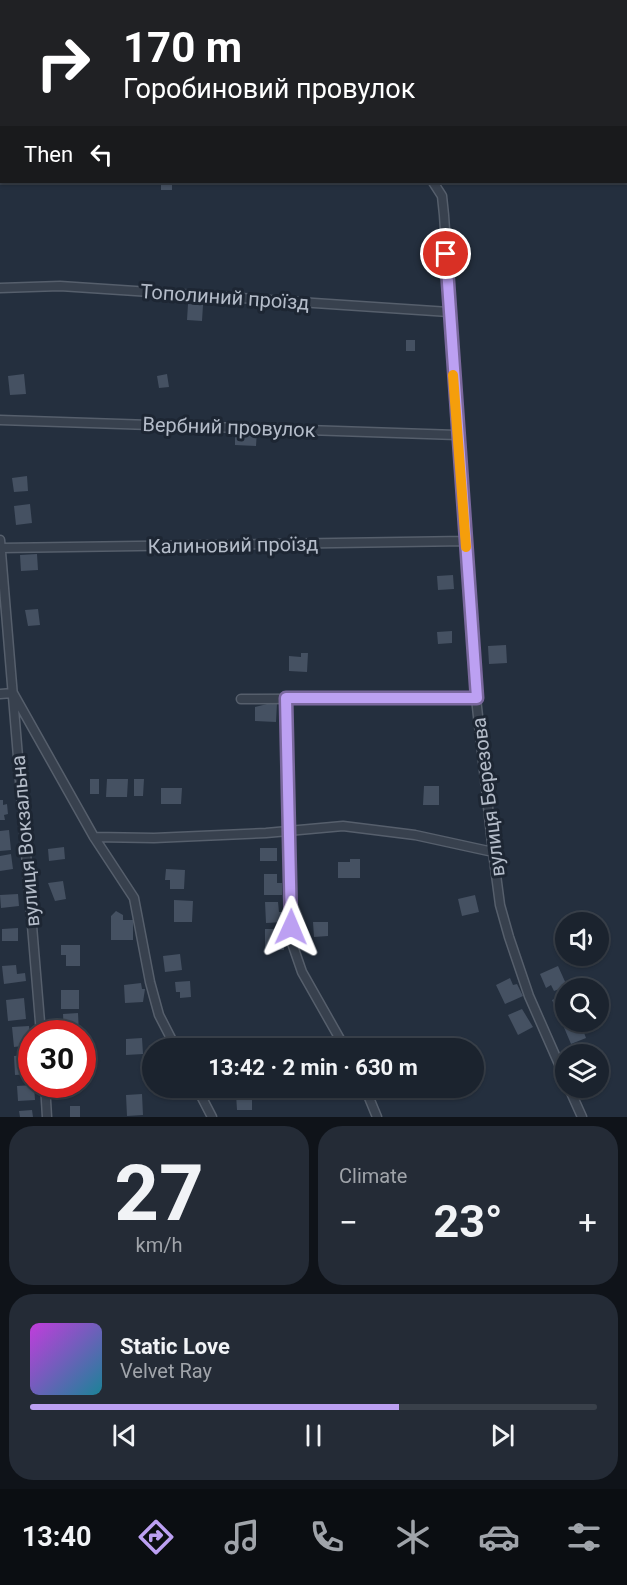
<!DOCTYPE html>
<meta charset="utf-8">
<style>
:root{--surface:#1b232e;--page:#242b36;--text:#f1f3f6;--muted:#a0a4aa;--line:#39404a;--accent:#bca0f2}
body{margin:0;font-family:Roboto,sans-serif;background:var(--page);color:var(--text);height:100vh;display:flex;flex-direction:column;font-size:22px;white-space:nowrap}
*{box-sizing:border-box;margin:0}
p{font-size:20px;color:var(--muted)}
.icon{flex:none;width:33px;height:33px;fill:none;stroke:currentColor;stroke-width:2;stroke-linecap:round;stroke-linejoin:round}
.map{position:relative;height:1117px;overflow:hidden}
.sheet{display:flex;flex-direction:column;gap:9px;padding:9px;background:#0f1319;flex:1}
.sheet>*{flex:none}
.hud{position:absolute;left:0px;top:0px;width:627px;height:183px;box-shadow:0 2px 4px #0004,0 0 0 2px var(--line);background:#202124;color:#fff;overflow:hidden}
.buttons{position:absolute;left:555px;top:912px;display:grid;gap:12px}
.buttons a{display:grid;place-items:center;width:54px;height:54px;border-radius:50%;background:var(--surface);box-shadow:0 2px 4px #0004,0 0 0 2px var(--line);font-size:30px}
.speed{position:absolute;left:18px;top:1020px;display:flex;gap:12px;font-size:30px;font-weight:700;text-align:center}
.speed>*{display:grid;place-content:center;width:78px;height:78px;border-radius:50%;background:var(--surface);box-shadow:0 2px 4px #0004,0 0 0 2px var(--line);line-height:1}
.speed .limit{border:9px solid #d22;background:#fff;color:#111}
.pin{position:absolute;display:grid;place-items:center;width:51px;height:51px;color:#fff;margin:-26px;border:3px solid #fff;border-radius:50%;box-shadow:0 2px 6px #0007}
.me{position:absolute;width:66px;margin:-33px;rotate:1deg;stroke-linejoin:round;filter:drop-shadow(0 0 4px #0008)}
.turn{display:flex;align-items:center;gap:21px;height:126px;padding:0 24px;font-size:27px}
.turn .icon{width:78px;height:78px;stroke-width:2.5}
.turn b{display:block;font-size:42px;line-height:51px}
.then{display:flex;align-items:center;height:57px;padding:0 24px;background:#0003;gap:12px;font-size:22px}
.big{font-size:45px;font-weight:700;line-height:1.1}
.sheet .widget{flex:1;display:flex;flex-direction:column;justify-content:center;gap:9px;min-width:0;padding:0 21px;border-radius:24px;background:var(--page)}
.sheet .dial{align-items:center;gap:0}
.dial b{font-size:78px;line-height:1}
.song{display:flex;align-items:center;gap:18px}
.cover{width:72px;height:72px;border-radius:9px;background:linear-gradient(135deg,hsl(290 70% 55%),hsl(190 70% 35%))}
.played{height:6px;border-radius:3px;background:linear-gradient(90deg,var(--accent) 65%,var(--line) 65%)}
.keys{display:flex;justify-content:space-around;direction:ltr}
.heat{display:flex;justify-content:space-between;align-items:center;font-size:33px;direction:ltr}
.sheet .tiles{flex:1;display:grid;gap:9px;grid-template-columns:1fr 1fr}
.widget:last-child{grid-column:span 2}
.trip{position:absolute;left:142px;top:1038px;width:342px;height:60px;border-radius:30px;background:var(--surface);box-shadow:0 2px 4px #0004,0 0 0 2px var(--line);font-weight:700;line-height:60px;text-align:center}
.tabs{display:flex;height:96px;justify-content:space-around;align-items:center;background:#0b0e12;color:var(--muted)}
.tabs .icon{width:42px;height:42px}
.tabs .on{color:var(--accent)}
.tabs b{font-size:27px;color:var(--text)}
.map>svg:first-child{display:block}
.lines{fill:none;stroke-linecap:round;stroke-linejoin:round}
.stream{stroke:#394c67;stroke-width:3}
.building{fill:#455162}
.street-casing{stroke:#565f6c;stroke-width:11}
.street{stroke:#38414e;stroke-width:8}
.route-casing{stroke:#7a689d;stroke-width:15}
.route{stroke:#bca0f2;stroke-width:10}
.slow{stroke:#f59e0b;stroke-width:10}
.labels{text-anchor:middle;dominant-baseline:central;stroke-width:6;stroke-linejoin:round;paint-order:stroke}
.street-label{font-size:20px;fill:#b4bcc9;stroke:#1d2633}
</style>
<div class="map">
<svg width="627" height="1117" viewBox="0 0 627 1117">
<rect width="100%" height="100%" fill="#242f3e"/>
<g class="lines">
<path class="stream" d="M623 0V2
M626 45 627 71"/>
</g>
<path class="building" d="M161 182H172V190H161Z
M188 304 203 305 202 321 187 320Z
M406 340H415V351H406Z
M24 374 26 394 10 395 8 376Z
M167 374 169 387 159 388 157 376Z
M235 430 257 431 256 446 235 445Z
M27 476 28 491 14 492 12 478Z
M30 504 32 523 16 525 14 506Z
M37 554 38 570 21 571 20 555Z
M453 575 454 589 438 590 437 576Z
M38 609 40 625 28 626 25 610Z
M452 631V643L438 644 437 632Z
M506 645 507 663 489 664 488 646Z
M301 653H308L307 672 289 671V656L301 657Z
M271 703H277L276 722 255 721V707Z
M90 779H99V794H90Z
M107 779H128L127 797H106Z
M134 779H144L143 796H134Z
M424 786H439V805H423Z
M161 788H182L181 804H161Z
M0 800H3V805L7 804 8 814 4 815 5 820H0Z
M9 830 11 850 0 851V831Z
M64 847 65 859 49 861 48 849Z
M260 848H277V861H260Z
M11 854 13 869 0 871V856Z
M350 859H360V878H338V862H350Z
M166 869 185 870 184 889H170V880H165Z
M264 874H277V883H282V895H264Z
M63 881 66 899 55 901 48 883Z
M18 894 19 906 1 908 0 895Z
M475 895 479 912 462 916 458 899Z
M174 900 193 901 192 922H174Z
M265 902H278L279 912H284V922L266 923Z
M116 911 123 915V920H133V940H111V916Z
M313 922H328V936L314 937Z
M18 928V941H2V929Z
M265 929H279V941H284V950H265Z
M61 945H80V966H66V955H61Z
M180 954 182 970 165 972 163 956Z
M16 965 17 974 25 973 26 981 4 984 2 966Z
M558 966 567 986 554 991 551 985 546 988 540 974Z
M510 978 513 985 517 984 523 996 505 1004 496 985Z
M190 981 191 997 180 998V992H176L175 982Z
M141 983 142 989H145L143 1002 125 1003 124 985Z
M61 990H79V1009H61Z
M566 994V1017L561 1019 552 1000Z
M24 998 26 1019 8 1021 6 1000Z
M522 1009 533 1027 518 1035 508 1015Z
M78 1013 79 1033H64L63 1014Z
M571 1022H580L586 1038 571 1044 563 1025Z
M29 1026 31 1045 14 1047 12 1027Z
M142 1038 143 1054 126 1055V1039Z
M221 1041V1048H207L206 1042Z
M27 1055 32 1074 15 1075 14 1056Z
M34 1085 35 1100 18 1101 17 1086Z
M252 1093V1110H237L236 1094Z
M142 1094 143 1115 127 1116 126 1095Z
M70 1106H80V1117H70Z
M32 1110 33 1117H20L19 1111Z"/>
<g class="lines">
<defs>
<path id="street" d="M277 0 278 2
M40 2 44 0
M0 16 2 15
M0 158H2
M433 182 442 196 444 215 476 698 493 852 500 905 509 937 529 996 566 1080
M0 288 60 286 449 312
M0 420 457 435
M0 540 41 1034
M1 548 466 541
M0 694 13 693 94 837 134 898 150 982 159 1015 176 1048
M286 698 292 943 302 972 345 1048
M241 699 476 698
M94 837 154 838 266 833 343 826 415 835 493 852
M45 1084 47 1117
M197 1088 212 1117
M365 1088 377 1117
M569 1088 582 1117"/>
</defs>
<use href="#street" class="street-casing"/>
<use href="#street" class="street"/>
</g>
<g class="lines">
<defs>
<path id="route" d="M291 927 286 698H477L446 254"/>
</defs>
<use href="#route" class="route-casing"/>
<use href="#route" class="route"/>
<path class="slow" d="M453 375 466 547"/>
</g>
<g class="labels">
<g class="street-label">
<text transform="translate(225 297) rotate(4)">Тополиний проїзд</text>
<text transform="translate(229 427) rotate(2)">Вербний провулок</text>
<text transform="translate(233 545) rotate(-1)">Калиновий проїзд</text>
<text transform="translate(488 797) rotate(-97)">вулиця Березова</text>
<text transform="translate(25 841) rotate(-95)">вулиця Вокзальна</text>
</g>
</g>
</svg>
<div class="buttons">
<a><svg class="icon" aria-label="sound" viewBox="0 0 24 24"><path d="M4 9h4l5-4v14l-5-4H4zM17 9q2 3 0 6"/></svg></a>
<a><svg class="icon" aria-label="search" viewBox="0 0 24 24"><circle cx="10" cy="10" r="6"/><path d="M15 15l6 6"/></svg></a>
<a><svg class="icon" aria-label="layers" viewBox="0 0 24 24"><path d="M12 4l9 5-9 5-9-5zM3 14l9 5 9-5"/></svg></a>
</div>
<div class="speed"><div class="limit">30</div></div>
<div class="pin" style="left:446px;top:254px;background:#d93025"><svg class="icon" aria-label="arrive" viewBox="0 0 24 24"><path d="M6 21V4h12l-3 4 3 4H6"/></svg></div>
<svg class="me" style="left:291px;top:927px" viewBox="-20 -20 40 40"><path d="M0-17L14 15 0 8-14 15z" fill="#bca0f2" stroke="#fff" stroke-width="4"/></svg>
<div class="trip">13:42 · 2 min · 630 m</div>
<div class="hud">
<div class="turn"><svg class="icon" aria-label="right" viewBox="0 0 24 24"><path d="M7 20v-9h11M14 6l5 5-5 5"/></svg><div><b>170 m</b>Горобиновий провулок</div></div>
<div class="then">Then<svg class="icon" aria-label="left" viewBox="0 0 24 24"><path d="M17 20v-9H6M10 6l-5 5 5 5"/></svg></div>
</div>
</div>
<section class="sheet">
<div class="tiles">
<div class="widget dial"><b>27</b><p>km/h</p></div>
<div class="widget"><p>Climate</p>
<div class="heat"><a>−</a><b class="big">23°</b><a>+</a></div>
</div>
<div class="widget">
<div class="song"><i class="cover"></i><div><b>Static Love</b><p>Velvet Ray</p></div></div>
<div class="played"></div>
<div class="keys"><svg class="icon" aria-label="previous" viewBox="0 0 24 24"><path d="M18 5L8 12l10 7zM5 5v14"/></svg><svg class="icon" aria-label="pause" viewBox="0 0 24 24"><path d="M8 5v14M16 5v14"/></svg><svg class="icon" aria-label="next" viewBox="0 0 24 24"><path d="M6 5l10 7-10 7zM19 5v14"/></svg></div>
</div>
</div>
</section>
<nav class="tabs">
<b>13:40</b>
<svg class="icon on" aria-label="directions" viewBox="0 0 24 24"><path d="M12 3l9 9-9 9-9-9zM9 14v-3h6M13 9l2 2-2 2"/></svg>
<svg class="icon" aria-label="music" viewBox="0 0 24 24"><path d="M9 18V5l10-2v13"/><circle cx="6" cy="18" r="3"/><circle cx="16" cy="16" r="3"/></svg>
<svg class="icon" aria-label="phone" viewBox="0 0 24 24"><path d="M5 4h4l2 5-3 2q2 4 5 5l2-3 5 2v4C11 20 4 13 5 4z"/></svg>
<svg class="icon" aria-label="climate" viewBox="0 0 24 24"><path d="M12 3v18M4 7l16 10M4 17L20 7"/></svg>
<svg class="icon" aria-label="car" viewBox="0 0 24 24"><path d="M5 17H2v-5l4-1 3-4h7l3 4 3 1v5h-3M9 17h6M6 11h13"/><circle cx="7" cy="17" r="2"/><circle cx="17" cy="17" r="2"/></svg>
<svg class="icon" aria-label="filters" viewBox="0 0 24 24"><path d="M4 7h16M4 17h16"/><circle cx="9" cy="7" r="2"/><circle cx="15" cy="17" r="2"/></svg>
</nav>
